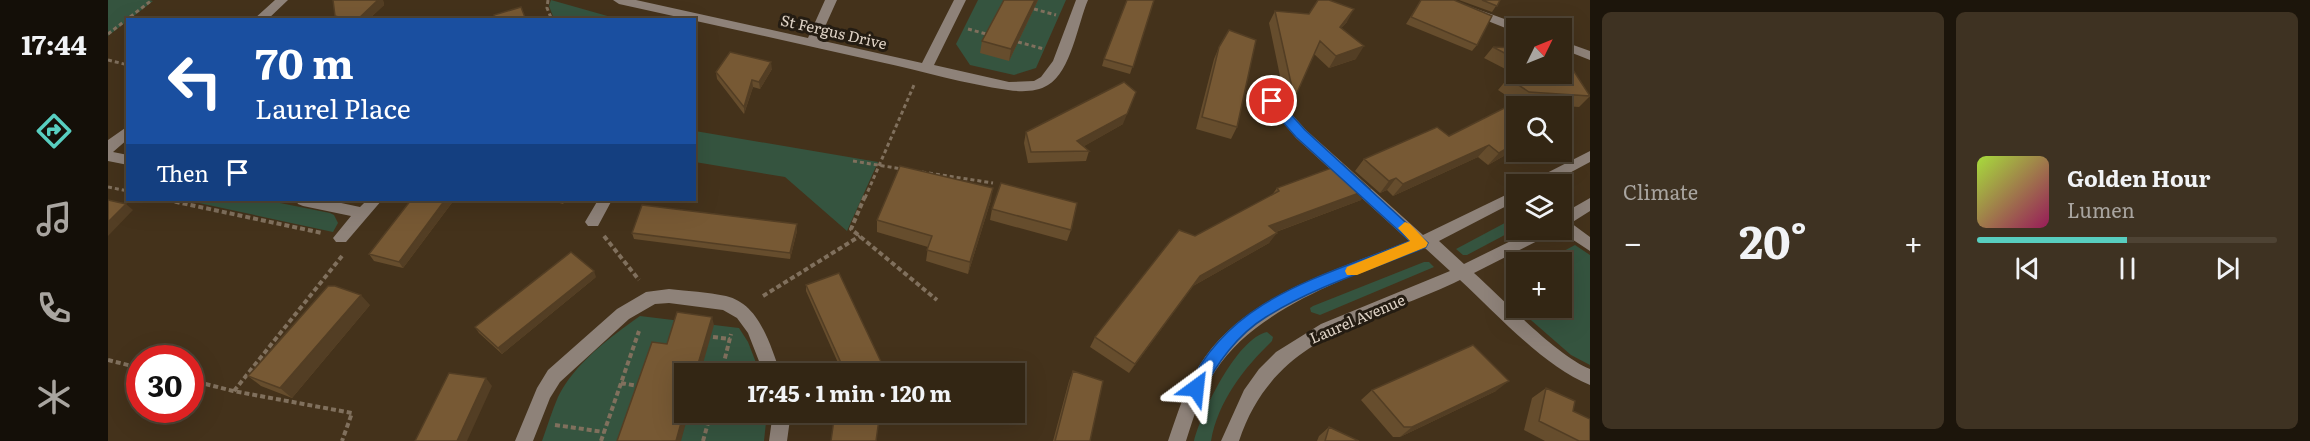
<!DOCTYPE html>
<meta charset="utf-8">
<style>
:root{--surface:#332614;--page:#3e3222;--text:#f1f3f6;--muted:#a9a5a0;--line:#4e4334;--accent:#58cec0}
body{margin:0;font-family:Literata,serif;background:var(--page);color:var(--text);height:100vh;display:flex;flex-direction:column;font-size:22px;white-space:nowrap}
*{box-sizing:border-box;margin:0}
p{font-size:20px;color:var(--muted)}
.icon{flex:none;width:33px;height:33px;fill:none;stroke:currentColor;stroke-width:2;stroke-linecap:round;stroke-linejoin:round}
.map{position:relative;flex:1;overflow:hidden}
.side{display:flex;flex-direction:column;gap:12px;padding:12px;background:#1c150b;width:720px}
.side>*{flex:none}
.guide{position:absolute;left:18px;top:18px;width:570px;height:183px;border-radius:0px;box-shadow:0 6px 24px #0002,0 0 0 2px var(--line);background:#1a4fa0;color:#fff;overflow:hidden}
.needle{width:39px;rotate:47deg}
.buttons{position:absolute;left:1398px;top:18px;display:grid;gap:12px}
.buttons a{display:grid;place-items:center;width:66px;height:66px;border-radius:0px;background:var(--surface);box-shadow:0 6px 24px #0002,0 0 0 2px var(--line);font-size:30px}
.speed{position:absolute;left:18px;top:345px;display:flex;gap:12px;font-size:30px;font-weight:700;text-align:center}
.speed>*{display:grid;place-content:center;width:78px;height:78px;border-radius:50%;background:var(--surface);box-shadow:0 6px 24px #0002,0 0 0 2px var(--line);line-height:1}
.speed .limit{border:9px solid #d22;background:#fff;color:#111}
.pin{position:absolute;display:grid;place-items:center;width:51px;height:51px;color:#fff;margin:-26px;border:3px solid #fff;border-radius:50%;box-shadow:0 2px 6px #0007}
.me{position:absolute;width:66px;margin:-33px;rotate:30deg;stroke-linejoin:round;filter:drop-shadow(0 0 4px #0008)}
.turn{display:flex;align-items:center;gap:21px;height:126px;padding:0 30px;font-size:27px}
.turn .icon{width:78px;height:78px;stroke-width:2.5}
.turn b{display:block;font-size:42px;line-height:51px}
.then{display:flex;align-items:center;height:57px;padding:0 30px;background:#0003;gap:12px;font-size:22px}
.big{font-size:45px;font-weight:700;line-height:1.1}
.side .card{flex:1;display:flex;flex-direction:column;justify-content:center;gap:9px;min-width:0;padding:0 21px;border-radius:9px;background:var(--page)}
.song{display:flex;align-items:center;gap:18px}
.cover{width:72px;height:72px;border-radius:9px;background:linear-gradient(135deg,hsl(80 70% 55%),hsl(330 70% 35%))}
.played{height:6px;border-radius:3px;background:linear-gradient(90deg,var(--accent) 50%,var(--line) 50%)}
.keys{display:flex;justify-content:space-around;direction:ltr}
.heat{display:flex;justify-content:space-between;align-items:center;font-size:33px;direction:ltr}
.side .tiles{flex:1;display:grid;gap:12px;grid-template-columns:repeat(2,1fr)}
.trip{position:absolute;left:566px;top:363px;width:351px;height:60px;border-radius:0px;background:var(--surface);box-shadow:0 6px 24px #0002,0 0 0 2px var(--line);font-weight:700;line-height:60px;text-align:center}
main{display:flex;flex:1;min-height:0}
.menu{display:flex;flex-direction:column;width:108px;justify-content:space-around;align-items:center;background:#140f08;color:var(--muted)}
.menu .icon{width:42px;height:42px}
.menu .current{color:var(--accent)}
.menu b{font-size:27px;color:var(--text)}
.map>svg:first-child{display:block}
.green{fill:#35543f}
.lines{fill:none;stroke-linecap:round;stroke-linejoin:round}
.path-far1{stroke:#80705d;stroke-width:3;stroke-dasharray:4 3;stroke-linecap:butt}
.path{stroke:#80705d;stroke-width:4;stroke-dasharray:5 3;stroke-linecap:butt}
.minor{fill:#8e8279;fill-rule:evenodd}
.wall{fill:#664d2d}
.shaded-wall{fill:#533e24}
.building{fill:#775934;stroke:#533e24;stroke-width:1.5}
.route{fill:#1a73e8;stroke:#114b97;stroke-width:1.5}
.slow{fill:#f59e0b}
.labels{text-anchor:middle;dominant-baseline:central;stroke-width:6;stroke-linejoin:round;paint-order:stroke}
.street-label{font-size:15px;fill:#dfd3c6;stroke:#241c12}
</style>
<main>
<nav class="menu">
<b>17:44</b>
<svg class="icon current" aria-label="directions" viewBox="0 0 24 24"><path d="M12 3l9 9-9 9-9-9zM9 14v-3h6M13 9l2 2-2 2"/></svg>
<svg class="icon" aria-label="music" viewBox="0 0 24 24"><path d="M9 18V5l10-2v13"/><circle cx="6" cy="18" r="3"/><circle cx="16" cy="16" r="3"/></svg>
<svg class="icon" aria-label="phone" viewBox="0 0 24 24"><path d="M5 4h4l2 5-3 2q2 4 5 5l2-3 5 2v4C11 20 4 13 5 4z"/></svg>
<svg class="icon" aria-label="climate" viewBox="0 0 24 24"><path d="M12 3v18M4 7l16 10M4 17L20 7"/></svg>
</nav>
<div class="map">
<svg width="1482" height="441" viewBox="0 0 1482 441">
<rect width="100%" height="100%" fill="#44321b"/>
<path class="green" d="M0 0H41L45 1 0 36Z
M443 0 503 17 500 19H446L441 6Z
M870 0H958L928 68 906 75 862 65 848 44Z
M586 131H587L770 162 739 231 677 177 587 162Z
M77 200H157L222 213 226 215 230 223 225 232Z
M1408 217V229L1359 255H1355L1348 249Z
M1467 245 1482 255V365L1463 355 1409 308H1454V262H1435Z
M1316 262H1321L1326 267 1212 315 1203 312 1202 308 1205 306Z
M532 316 631 328 640 342 652 373 576 374V412L659 413 656 441H434C439 427 444 411 450 397 466 364 502 337 532 316Z
M1159 332 1165 337 1164 341C1136 368 1110 401 1103 441H1086C1093 413 1129 338 1159 332Z"/>
<g class="lines">
<path class="path-far1" d="M440 0 439 8 444 20
M926 9 948 15
M860 29 882 35
M0 34 44 0
M910 42 936 49
M0 60 20 65
M745 161 794 169
M814 172 885 183
M0 187 20 191
M757 198 806 85"/>
<path class="path" d="M757 196 743 229 829 300
M59 200 214 233
M496 236 531 280
M655 296 752 236
M605 337 622 339
M0 360 32 368
M613 374 623 334
M82 380 125 391 244 413 234 441
M513 383 530 386
M126 391 234 256
M447 425 496 432
M493 441 531 331
M595 441 603 412"/>
<path class="minor" d="M167 0H180L159 20H145Z
M505 0H528L700 38 717 0H729L711 40 814 63 846 0H858L826 65 901 82 926 81 933 77 945 61 968 0H980C970 23 963 72 940 85 929 92 913 92 900 90 857 84 814 71 772 62 684 42 598 23 511 4Z
M1327 0H1344L1413 25 1415 28H1408V32L1405 31Z
M1454 41 1482 51V60L1454 49Z
M1164 96 1169 98 1198 130 1315 235 1408 190V201L1331 241 1356 264 1425 230H1445L1443 234 1366 273C1395 299 1449 356 1482 369V385C1436 367 1389 314 1352 280 1262 324 1167 333 1131 441H1113L1136 390 1151 369 1168 352 1213 324 1342 271 1317 248C1250 273 1148 307 1108 370 1093 392 1086 416 1078 441H1060C1070 412 1079 382 1097 357 1144 292 1230 270 1301 241L1188 138 1157 101Z
M20 126V139L5 152 20 155V165L0 161V140Z
M1482 151V162L1441 184H1423L1425 180Z
M1482 198V211L1463 223 1482 237V251L1450 230H1454V214Z
M188 200H219L252 207 259 200H274L238 242H228L225 238 243 216 195 206 190 204Z
M490 200H504L490 226H480L477 222Z
M561 289C580 291 599 292 618 296 652 304 662 345 673 374H656L640 333 629 318 615 310 561 303 547 304 521 319 452 382 442 398 425 441H407L429 388 440 370 509 309 538 292Z
M665 412H683L679 441H661Z"/>
</g>
<path class="wall" d="M225 0H275L276 5 260 20H229L227 16Z
M896 0H930L901 61 872 53 874 41Z
M1313 0 1369 45 1364 51 1298 24Z
M1351 0H1392L1384 12Z
M1044 7 1022 74 994 66 996 59Z
M1167 11 1239 22 1233 28 1248 59 1221 68 1206 54 1188 95 1181 108 1178 105 1161 23Z
M1111 47 1129 127 1123 139 1088 129 1106 59Z
M1385 47 1408 48V74L1482 96 1471 107 1425 104 1408 149 1380 165 1370 157 1285 196 1279 190 1272 193 1247 171 1256 159 1341 136 1408 102 1390 90 1400 78 1407 74 1376 58Z
M664 69 652 89 645 87 636 114 609 79 608 72Z
M1015 124 976 146 981 151 978 161 920 163 916 143 918 132Z
M1169 188 1253 200 1168 232 1161 243 1085 286 1021 373 982 347 987 337 1087 236 1164 195Z
M303 200H346L295 268 266 261 261 254Z
M441 200H458L455 204Z
M883 200 860 274 818 261 820 247 769 232V220Z
M884 209 963 230 959 241 882 220Z
M689 224V231L682 259 526 239 524 233Z
M488 277 394 354 371 333 367 327Z
M698 285 776 374H735L698 291Z
M262 305 184 398 153 386 140 376Z
M965 371 982 441H945L961 381Z
M1438 388 1465 411 1482 441H1437L1416 430 1424 398Z
M1264 390 1388 391 1292 437H1285L1253 400Z
M1221 427 1251 441H1209L1211 436Z"/>
<path class="shaded-wall" d="M270 0H275L276 5 260 20H249Z
M927 0H930L901 61 903 49Z
M1246 9 1239 22 1224 39 1232 27Z
M1256 46 1248 59 1221 68 1228 56Z
M663 62 664 69 652 89 651 82Z
M644 80 645 87 636 114V107Z
M1028 92 1015 124 966 152 969 141Z
M1408 143V149L1380 165 1391 153Z
M1381 145 1370 157 1285 196 1295 184Z
M1288 178 1279 190 1272 193 1281 181Z
M885 188 883 200 860 274 862 262Z
M1262 189 1253 200 1154 237 1161 226Z
M337 200H346L295 268 291 262Z
M18 204 25 210 0 236V222Z
M689 224V231L682 259V253Z
M1169 233 1161 243 1085 286 1021 373 1027 364 1092 276Z
M486 271 488 277 394 354 390 348Z
M253 295 262 305 184 398 172 388Z
M604 317 606 325 592 374H587Z
M776 368V374H762Z
M378 378 384 386 359 441H349Z
M1401 381 1388 391 1292 437 1304 427Z
M576 412H581L573 441H568Z"/>
<path class="building" d="M225 0H270L249 20H241L227 16Z
M896 0H927L903 49 874 41Z
M1019 0H1046L1025 67 996 59Z
M1210 0H1221L1246 9 1232 27 1256 46 1228 56 1212 41 1188 95 1185 92 1167 11 1201 14Z
M1313 0H1346L1384 16 1369 45 1303 17Z
M1374 0H1392L1389 6Z
M413 7 418 20H388L386 15Z
M1121 30 1148 40 1129 127 1094 117 1111 47Z
M1385 47 1408 48V59Z
M622 52 663 62 651 82 644 80 636 107 608 72Z
M1454 53 1482 96 1421 92 1400 78 1409 74H1454Z
M1016 82 1028 92 1019 114 969 141 981 151 923 152 918 132Z
M1416 98 1429 106H1408V143L1391 153 1381 145 1295 184 1288 178 1281 181 1256 159 1329 127 1341 136Z
M1234 164 1262 189 1161 226 1169 233 1092 276 1027 364 987 337 1071 230 1087 236 1171 191 1169 188Z
M792 166 885 188 862 262 819 250 824 236 769 220Z
M893 183 969 203 963 230 884 209Z
M0 200 18 204 0 222Z
M303 200H337L291 262 261 254Z
M534 205 689 224 682 253 524 233Z
M463 252 486 271 390 348 367 327Z
M731 273 776 368 762 374H738L698 285Z
M220 286H227L253 295 172 388 140 376Z
M569 312 604 317 587 374H576V412L568 441H509L544 342 559 344Z
M1365 345 1401 381 1304 427H1296L1264 390Z
M965 371 995 381 982 441H947Z
M341 373 378 378 349 441H307Z
M1438 388 1467 401 1465 411 1482 419V441H1471L1431 421Z
M727 412H772L768 441H723Z
M1221 427 1251 441H1217Z"/>
<path class="route" d="M1164 96 1168 98 1197 130 1320 243 1318 247C1265 269 1207 286 1158 317 1130 334 1108 364 1094 393L1088 395 1082 393 1080 388C1121 297 1217 276 1302 241L1188 137 1159 104 1158 101Z"/>
<path class="slow" d="M1297 222 1302 224 1320 243 1318 247 1249 275H1239L1237 271 1239 267 1302 241 1290 228Z"/>
<g class="labels">
<g class="street-label">
<text transform="translate(726 31) rotate(13)">St Fergus Drive</text>
<text transform="translate(1249 318) rotate(-23)">Laurel Avenue</text>
</g>
</g>
</svg>
<div class="buttons">
<a><svg class="needle" viewBox="-14 -14 28 28"><path d="M0-13l5 13h-10z" fill="#e53935"/><path d="M0 13l5-13h-10z" fill="#a9a5a0"/></svg></a>
<a><svg class="icon" aria-label="search" viewBox="0 0 24 24"><circle cx="10" cy="10" r="6"/><path d="M15 15l6 6"/></svg></a>
<a><svg class="icon" aria-label="layers" viewBox="0 0 24 24"><path d="M12 4l9 5-9 5-9-5zM3 14l9 5 9-5"/></svg></a>
<a>+</a>
</div>
<div class="speed"><div class="limit">30</div></div>
<div class="pin" style="left:1164px;top:101px;background:#d93025"><svg class="icon" aria-label="arrive" viewBox="0 0 24 24"><path d="M6 21V4h12l-3 4 3 4H6"/></svg></div>
<svg class="me" style="left:1088px;top:388px" viewBox="-20 -20 40 40"><path d="M0-17L14 15 0 8-14 15z" fill="#1a73e8" stroke="#fff" stroke-width="4"/></svg>
<div class="trip">17:45 · 1 min · 120 m</div>
<div class="guide">
<div class="turn"><svg class="icon" aria-label="left" viewBox="0 0 24 24"><path d="M17 20v-9H6M10 6l-5 5 5 5"/></svg><div><b>70 m</b>Laurel Place</div></div>
<div class="then">Then<svg class="icon" aria-label="arrive" viewBox="0 0 24 24"><path d="M6 21V4h12l-3 4 3 4H6"/></svg></div>
</div>
</div>
<section class="side">
<div class="tiles">
<div class="card"><p>Climate</p>
<div class="heat"><a>−</a><b class="big">20°</b><a>+</a></div>
</div>
<div class="card">
<div class="song"><i class="cover"></i><div><b>Golden Hour</b><p>Lumen</p></div></div>
<div class="played"></div>
<div class="keys"><svg class="icon" aria-label="previous" viewBox="0 0 24 24"><path d="M18 5L8 12l10 7zM5 5v14"/></svg><svg class="icon" aria-label="pause" viewBox="0 0 24 24"><path d="M8 5v14M16 5v14"/></svg><svg class="icon" aria-label="next" viewBox="0 0 24 24"><path d="M6 5l10 7-10 7zM19 5v14"/></svg></div>
</div>
</div>
</section>
</main>
